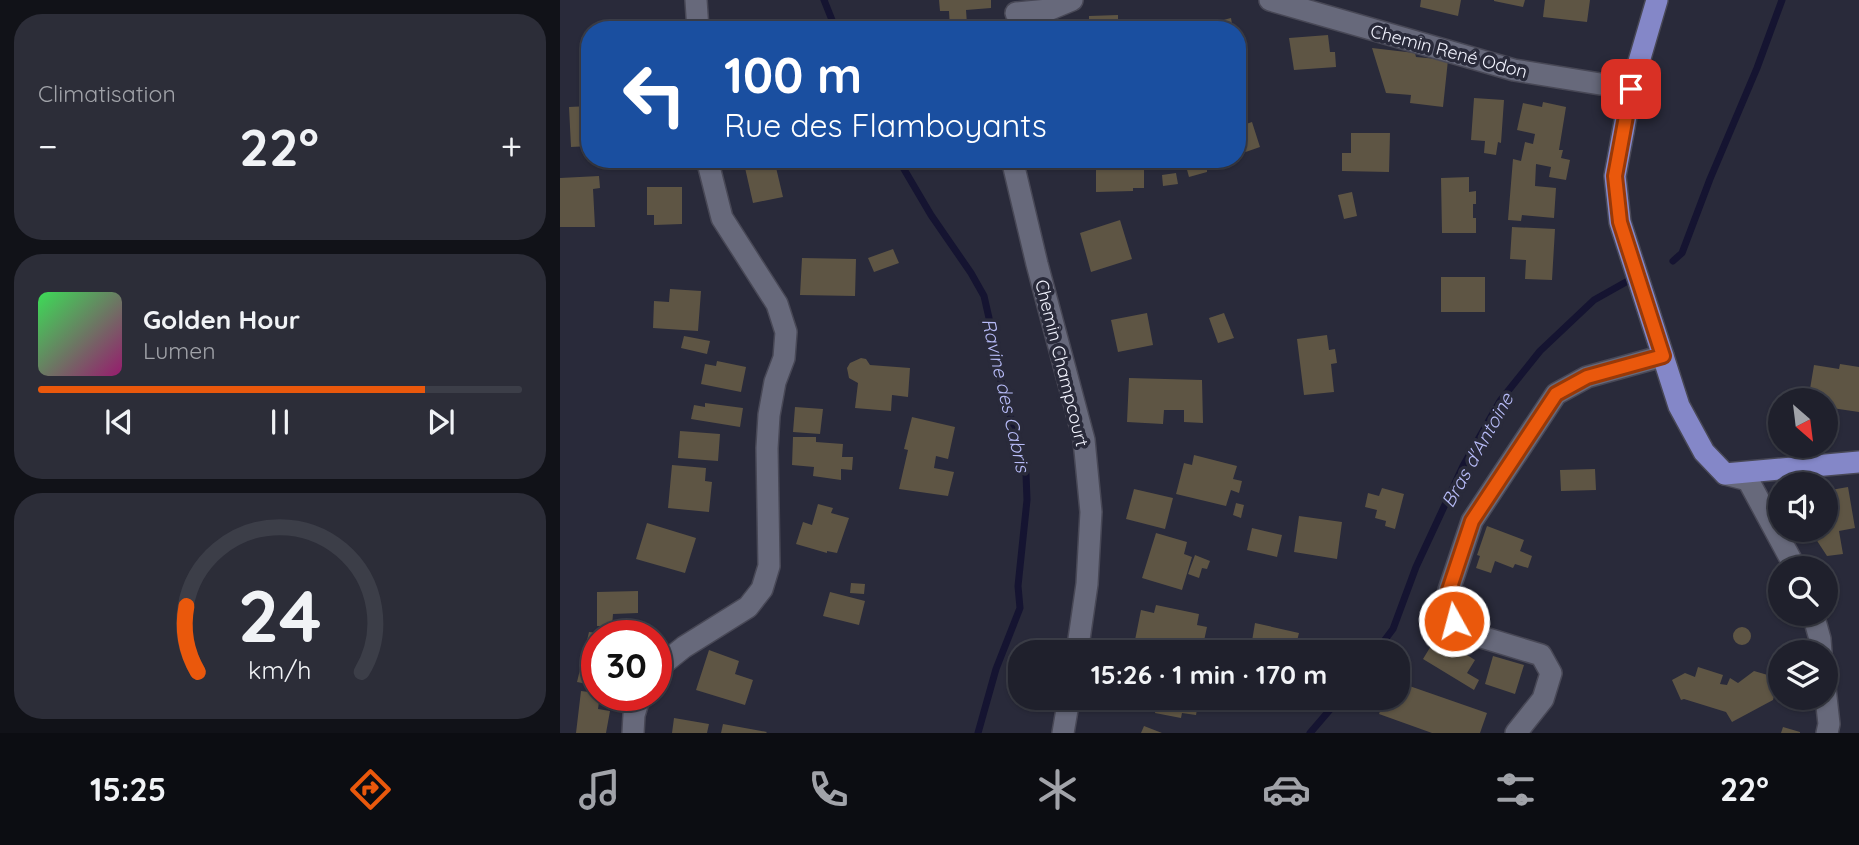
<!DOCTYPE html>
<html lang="fr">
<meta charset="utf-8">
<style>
:root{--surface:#1f202c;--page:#2c2d38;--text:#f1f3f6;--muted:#a1a3a9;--line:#3c3e48;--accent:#ea580c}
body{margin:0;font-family:Quicksand,sans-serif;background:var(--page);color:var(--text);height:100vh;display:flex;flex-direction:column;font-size:26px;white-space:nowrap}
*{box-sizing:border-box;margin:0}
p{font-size:23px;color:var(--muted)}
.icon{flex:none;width:38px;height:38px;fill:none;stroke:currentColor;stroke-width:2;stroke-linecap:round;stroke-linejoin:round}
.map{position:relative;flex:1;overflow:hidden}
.side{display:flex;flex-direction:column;gap:14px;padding:14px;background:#111218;width:560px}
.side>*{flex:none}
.guide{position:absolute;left:21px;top:21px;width:665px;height:147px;border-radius:28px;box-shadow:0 2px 5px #0004,0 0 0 2px var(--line);background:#1a4fa0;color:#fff;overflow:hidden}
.needle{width:46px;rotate:152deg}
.controls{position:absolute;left:1208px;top:388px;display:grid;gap:14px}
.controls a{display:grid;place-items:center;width:70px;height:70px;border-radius:50%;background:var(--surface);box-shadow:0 2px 5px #0004,0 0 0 2px var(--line);font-size:35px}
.speed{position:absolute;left:21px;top:620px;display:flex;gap:14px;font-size:35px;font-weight:700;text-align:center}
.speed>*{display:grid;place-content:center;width:91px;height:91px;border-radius:50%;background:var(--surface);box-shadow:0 2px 5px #0004,0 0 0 2px var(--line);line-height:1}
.speed .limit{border:10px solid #d22;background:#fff;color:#111}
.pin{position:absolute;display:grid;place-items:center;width:60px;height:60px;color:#fff;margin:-30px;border-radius:14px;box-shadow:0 4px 10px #0006}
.me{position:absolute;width:77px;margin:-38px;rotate:353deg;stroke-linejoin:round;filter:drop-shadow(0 0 5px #0008)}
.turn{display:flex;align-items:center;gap:24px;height:147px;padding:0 28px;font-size:32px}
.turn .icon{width:91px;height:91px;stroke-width:2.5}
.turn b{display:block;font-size:49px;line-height:60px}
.big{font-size:52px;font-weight:800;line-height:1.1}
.side .card{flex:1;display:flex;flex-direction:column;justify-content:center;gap:10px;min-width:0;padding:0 24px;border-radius:28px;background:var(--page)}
.side .dial{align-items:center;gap:0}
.dial svg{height:182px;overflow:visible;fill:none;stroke:var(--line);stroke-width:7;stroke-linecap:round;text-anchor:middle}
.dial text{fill:var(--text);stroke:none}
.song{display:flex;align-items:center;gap:21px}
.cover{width:84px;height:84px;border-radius:10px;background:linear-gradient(135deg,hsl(130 70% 55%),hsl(320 70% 35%))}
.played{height:7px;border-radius:4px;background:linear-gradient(90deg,var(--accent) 80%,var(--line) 80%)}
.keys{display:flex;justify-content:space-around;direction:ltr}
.heat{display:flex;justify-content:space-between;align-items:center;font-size:38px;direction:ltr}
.trip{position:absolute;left:448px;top:640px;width:402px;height:70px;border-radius:28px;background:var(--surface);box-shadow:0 2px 5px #0004,0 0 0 2px var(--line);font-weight:800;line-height:70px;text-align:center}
.tab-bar{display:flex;height:112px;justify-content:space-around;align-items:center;background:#0c0d12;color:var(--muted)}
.tab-bar .icon{width:49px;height:49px}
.tab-bar .active{color:var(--accent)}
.tab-bar b{font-size:32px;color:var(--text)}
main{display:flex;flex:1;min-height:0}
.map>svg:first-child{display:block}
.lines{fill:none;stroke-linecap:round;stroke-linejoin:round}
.stream{stroke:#151431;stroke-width:7}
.building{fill:#5e5544}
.minor-casing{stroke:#484856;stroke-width:24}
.major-casing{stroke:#484856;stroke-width:24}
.minor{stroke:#67697b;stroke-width:21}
.major{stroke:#8487c8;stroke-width:21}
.route-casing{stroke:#983908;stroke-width:18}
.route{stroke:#ea580c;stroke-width:12}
.labels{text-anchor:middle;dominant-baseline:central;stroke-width:7;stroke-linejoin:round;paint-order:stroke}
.street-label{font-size:18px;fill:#f3f4ff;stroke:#292a3a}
.water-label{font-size:19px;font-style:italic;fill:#b7bbf7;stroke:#292a3a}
</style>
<main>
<section class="side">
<div class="card"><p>Climatisation</p>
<div class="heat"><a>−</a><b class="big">22°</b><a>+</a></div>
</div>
<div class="card">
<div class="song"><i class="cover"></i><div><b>Golden Hour</b><p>Lumen</p></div></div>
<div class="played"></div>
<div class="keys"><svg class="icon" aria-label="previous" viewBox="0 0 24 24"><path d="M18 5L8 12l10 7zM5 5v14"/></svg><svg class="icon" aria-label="pause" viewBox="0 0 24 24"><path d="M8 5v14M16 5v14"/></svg><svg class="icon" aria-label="next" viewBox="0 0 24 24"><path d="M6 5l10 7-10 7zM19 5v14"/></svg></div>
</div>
<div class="card dial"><svg viewBox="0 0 100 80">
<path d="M14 69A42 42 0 1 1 86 69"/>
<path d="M14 69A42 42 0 0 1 9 40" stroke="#ea580c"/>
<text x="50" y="56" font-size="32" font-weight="700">24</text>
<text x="50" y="72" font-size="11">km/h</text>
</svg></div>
</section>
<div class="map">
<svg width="1299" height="733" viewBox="0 0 1299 733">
<rect width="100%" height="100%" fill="#292a3a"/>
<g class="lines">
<path class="stream" d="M264 0 276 30
M338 159 371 215 411 273 424 296 429 318 431 344 466 474 467 500 458 586 460 608 436 669 418 733
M1113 261 1122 253 1150 179 1197 68 1222 0
M815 653 833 629 856 567 903 466 940 401 980 351 1034 300 1066 282
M750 733 780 698"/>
</g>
<path class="building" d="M379 0H431V8L406 10 407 24 396 25V29H390L389 11H380Z
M861 0H901L898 16 860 7Z
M934 0H965L963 7 934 1Z
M985 0H1030L1027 22 983 17Z
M558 15V29L496 30V22L529 21V16Z
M671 18 673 30H636V27Z
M768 35 770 52H775L776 67 734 70 729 38Z
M812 48 855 53 856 57 888 60 883 107 850 103 851 95 826 93Z
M677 55 685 84 677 86Z
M914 98 944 100 941 143 938 142 936 155 924 153 925 141 911 140Z
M685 100 687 111 677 114V103Z
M983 102 1006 107 999 150H1003L1001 158 1010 160 1006 180 989 177 991 167 976 164 975 186 996 188 994 218 962 215 961 221 948 220 953 159 961 161 965 142 973 144 975 134 957 130 963 103 982 107Z
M30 106V146L11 147 9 107Z
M692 122 700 147 677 155V127Z
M791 133H830L829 172 782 171V153H791Z
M183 159H214L223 197 193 203Z
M554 159 584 161V188H573V191L536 192V167L554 166Z
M589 159H617L618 169 590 170Z
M624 159H658L660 166 647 169V172L629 177Z
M616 173 618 184 603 186 602 175Z
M39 176 40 188 33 189 35 227H0V178Z
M909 177V192L916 191V204H913V218H916V233H882L881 178Z
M87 187H122V224L94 225V215H87Z
M792 192 797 216 784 219 778 195Z
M560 220 572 259 531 272 520 233Z
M952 227 995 229 992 280 965 279 966 260 950 259Z
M333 249 339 263 314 272 308 258Z
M242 258 296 259 295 296 240 295Z
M881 277H925V312H881Z
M110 289 141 291 138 331 93 328 94 301 109 302Z
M587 313 593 345 558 352 551 320Z
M664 313 674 338 658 343 649 318Z
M767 335 769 350 775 349 777 363 771 364 774 392 744 395 737 339Z
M124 336 150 341 147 354 121 348Z
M301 358 306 359 310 365 350 368 348 397 332 395 331 411 295 408 298 383 289 378 287 368 290 363Z
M157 361 186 367 181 392 141 384 145 364 156 366Z
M1280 364 1299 367V412L1265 407V401H1248L1254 365 1279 369Z
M569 378 642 380 643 423 624 422V410H604L603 424 567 422Z
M145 403 183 408 180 427 131 419 134 405 145 407Z
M235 407 263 409 260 434 233 432Z
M352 417 395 427 388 459 376 456 374 468 394 472 388 496 339 489 348 450 344 449Z
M120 431 160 434 158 461 118 458Z
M233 437H256V442L283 444 282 457H293L292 470 281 469V480L253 476 254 467 232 465Z
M634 455 677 466 673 479 682 481 679 493 671 490 666 506 616 494 624 463 632 465Z
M112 465 146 468 145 481 152 482 149 512 108 508Z
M1035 469 1036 490 1001 491 1000 470Z
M1288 487 1295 528 1279 531 1283 554 1267 556 1250 530H1265V491Z
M822 488 844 494 835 529 825 526 826 521 815 518 817 510 805 507 808 493 819 496Z
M574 489 613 498 605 529 566 519Z
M676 503 684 505 681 518 673 515Z
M258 504 273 508 271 513 289 518 277 553 267 551V553L236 544 243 522 252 525Z
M739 516 782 522 777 559 734 552Z
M87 523 136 538 125 573 76 559Z
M927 526 964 540 960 551 972 556 968 568 955 564 953 568 935 561 931 573 916 568 920 556 917 555Z
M692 528 722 535 717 557 687 550Z
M596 533 627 542 624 554 632 557 622 590 582 578Z
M635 555 650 561 647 569 642 568 639 578 628 574Z
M291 583 305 584 304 594 290 593Z
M78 591V613L53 614 52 626H37V592Z
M270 592 305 601 299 625 263 616Z
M596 605 639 614 637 625 647 627 642 650 632 648 631 653H610L574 645 581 610 594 613Z
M695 623 739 633 734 653H677L680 638 692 641Z
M1173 636a9 9 0 1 1 18 0a9 9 0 1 1-18 0Z
M29 632 37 633V667L32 685 17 682Z
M877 636 915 660 907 673 919 680 914 690 863 659Z
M149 650 179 661 175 674 193 680 185 705 136 690Z
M933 656 964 665 955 694 925 684Z
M1138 667 1163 675 1160 684 1167 685 1170 678 1178 683 1194 671 1218 678 1213 700 1172 722 1166 712 1124 699 1121 700 1112 680 1125 673 1135 677Z
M838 682 927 713 920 733H872L819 714 825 698H838Z
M21 691 37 693V695H40L38 709 50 711 46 733H16Z
M585 698H639L636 715 622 713 621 718 595 713 596 708 584 706Z
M114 718 149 724 147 733H112Z
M163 724 207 732 206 733H161Z
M584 726 602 733H581Z
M1223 727 1240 732V733H1221Z"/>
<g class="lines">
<defs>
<path id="minor" d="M136 0 138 30
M710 0 954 70 1071 89
M456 13 488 10 512 0
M452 159 477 264 524 440 531 512 527 584 517 653
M1165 474 1188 480 1236 569
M1253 614 1260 639 1261 653
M96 671 104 663 124 647 188 607 202 589 209 566 207 448 209 415 215 382 224 358 226 332 217 304 162 218 147 159
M1265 688 1269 724 1267 733
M73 733 74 715 80 695
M503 733 509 698
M956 733 983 699 991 673 981 655 905 632 894 621 889 590 912 521 996 394 1027 377 1103 356"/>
<path id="major" d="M1097 0 1071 89 1055 176 1060 222 1119 406 1144 452 1165 474 1299 462"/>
</defs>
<use href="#minor" class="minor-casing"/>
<use href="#major" class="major-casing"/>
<use href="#minor" class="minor"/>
<use href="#major" class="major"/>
</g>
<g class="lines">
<defs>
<path id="route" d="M894 621 889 590 912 521 996 394 1027 377 1103 356 1060 222 1055 176 1071 89"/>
</defs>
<use href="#route" class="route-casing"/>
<use href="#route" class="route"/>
</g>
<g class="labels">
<g class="street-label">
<text transform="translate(889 51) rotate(15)">Chemin René Odon</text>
<text transform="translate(502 363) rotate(76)">Chemin Champcourt</text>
</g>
<g class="water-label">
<text transform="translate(446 395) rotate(77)">Ravine des Cabris</text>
<text transform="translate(917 450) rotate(-61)">Bras d'Antoine</text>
</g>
</g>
</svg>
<div class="controls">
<a><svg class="needle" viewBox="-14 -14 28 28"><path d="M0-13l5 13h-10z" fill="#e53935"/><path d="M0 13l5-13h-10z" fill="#a1a3a9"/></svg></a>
<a><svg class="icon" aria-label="sound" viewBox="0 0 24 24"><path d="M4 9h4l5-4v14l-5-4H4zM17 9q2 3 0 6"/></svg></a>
<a><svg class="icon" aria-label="search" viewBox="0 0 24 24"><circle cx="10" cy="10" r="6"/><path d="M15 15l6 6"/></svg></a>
<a><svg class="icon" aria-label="layers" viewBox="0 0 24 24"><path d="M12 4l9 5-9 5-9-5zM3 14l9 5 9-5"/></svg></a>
</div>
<div class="speed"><div class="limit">30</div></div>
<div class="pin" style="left:1071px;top:89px;background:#d93025"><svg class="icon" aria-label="arrive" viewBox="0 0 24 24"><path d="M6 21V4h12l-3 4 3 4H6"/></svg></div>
<svg class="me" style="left:894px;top:621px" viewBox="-20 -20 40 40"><circle r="17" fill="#ea580c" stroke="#fff" stroke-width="3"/><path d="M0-11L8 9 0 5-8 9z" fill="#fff"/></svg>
<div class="trip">15:26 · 1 min · 170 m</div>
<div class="guide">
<div class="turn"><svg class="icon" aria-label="left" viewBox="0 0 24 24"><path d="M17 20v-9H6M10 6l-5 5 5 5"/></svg><div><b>100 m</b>Rue des Flamboyants</div></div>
</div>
</div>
</main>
<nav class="tab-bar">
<b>15:25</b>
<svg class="icon active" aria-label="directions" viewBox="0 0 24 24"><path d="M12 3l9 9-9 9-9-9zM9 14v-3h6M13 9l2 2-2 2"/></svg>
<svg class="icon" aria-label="music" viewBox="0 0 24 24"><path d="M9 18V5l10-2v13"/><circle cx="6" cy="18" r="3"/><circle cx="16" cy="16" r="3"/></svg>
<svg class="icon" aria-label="phone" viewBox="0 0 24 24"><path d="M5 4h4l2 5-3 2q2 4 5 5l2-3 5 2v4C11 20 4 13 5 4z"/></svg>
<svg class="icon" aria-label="climate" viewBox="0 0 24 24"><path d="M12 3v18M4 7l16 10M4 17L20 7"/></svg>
<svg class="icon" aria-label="car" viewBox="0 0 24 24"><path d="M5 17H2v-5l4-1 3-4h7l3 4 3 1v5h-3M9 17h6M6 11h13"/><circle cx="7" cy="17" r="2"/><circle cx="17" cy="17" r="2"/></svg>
<svg class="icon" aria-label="filters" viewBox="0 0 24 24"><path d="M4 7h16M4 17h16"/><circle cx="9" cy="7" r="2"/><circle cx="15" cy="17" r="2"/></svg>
<b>22°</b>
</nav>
